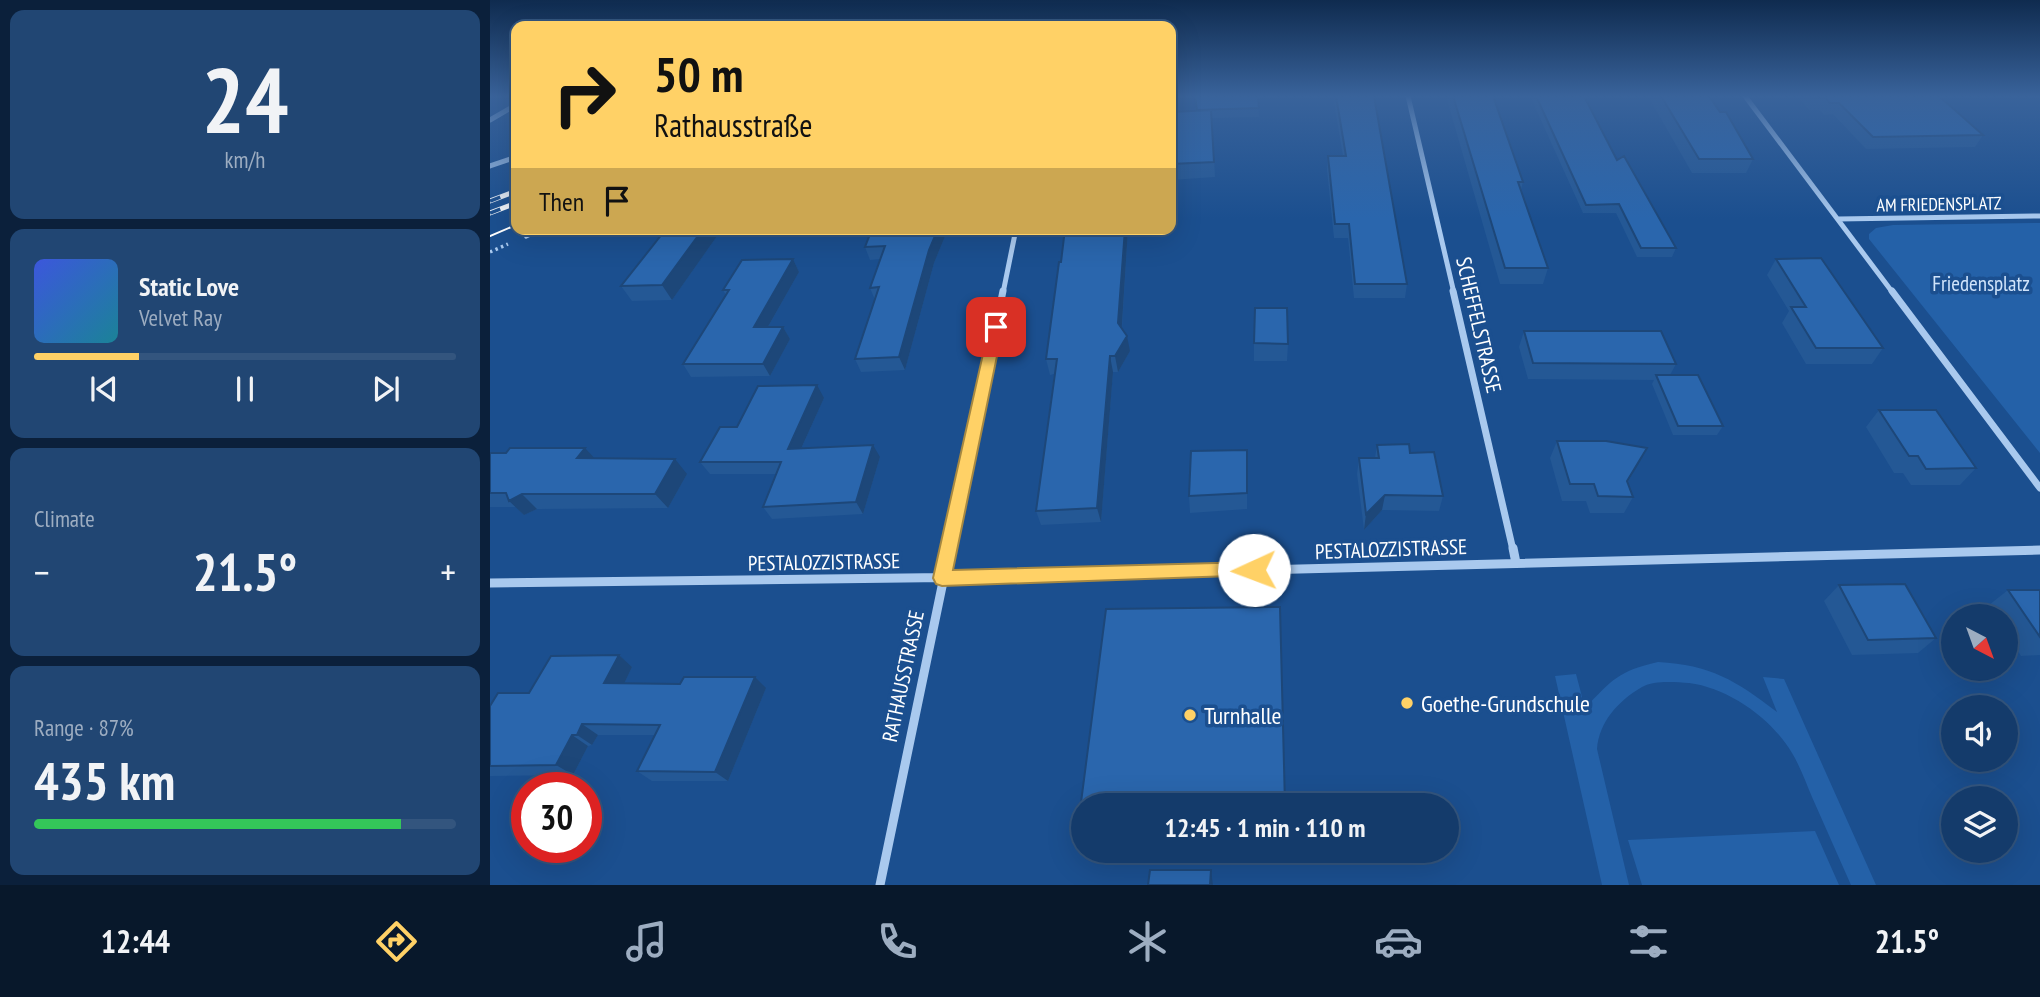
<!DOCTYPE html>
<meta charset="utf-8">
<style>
:root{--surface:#143b6b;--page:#214673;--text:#f1f3f6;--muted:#9dadc1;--line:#33557e;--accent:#ffd166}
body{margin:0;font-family:"PT Sans Narrow",sans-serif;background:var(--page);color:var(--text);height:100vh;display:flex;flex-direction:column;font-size:26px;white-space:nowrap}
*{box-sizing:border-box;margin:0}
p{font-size:23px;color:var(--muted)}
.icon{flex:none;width:38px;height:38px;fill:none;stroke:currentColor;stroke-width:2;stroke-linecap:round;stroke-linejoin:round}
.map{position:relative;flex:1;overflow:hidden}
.drawer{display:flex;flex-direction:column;gap:10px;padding:10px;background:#0b203b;width:490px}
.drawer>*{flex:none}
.guide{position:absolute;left:21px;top:21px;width:665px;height:214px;border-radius:14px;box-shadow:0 7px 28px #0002,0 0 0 2px var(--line);background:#ffd166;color:#111;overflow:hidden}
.needle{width:46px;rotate:139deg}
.controls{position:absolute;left:1451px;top:604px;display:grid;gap:14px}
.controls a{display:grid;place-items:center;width:77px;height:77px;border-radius:50%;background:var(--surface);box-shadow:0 7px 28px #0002,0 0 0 2px var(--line);font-size:35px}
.speed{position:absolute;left:21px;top:772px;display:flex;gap:14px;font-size:35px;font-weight:700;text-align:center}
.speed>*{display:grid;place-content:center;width:91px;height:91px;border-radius:50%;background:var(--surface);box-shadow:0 7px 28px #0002,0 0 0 2px var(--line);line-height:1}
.speed .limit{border:10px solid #d22;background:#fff;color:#111}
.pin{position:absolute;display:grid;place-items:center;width:60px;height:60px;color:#fff;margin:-30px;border-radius:14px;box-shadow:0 4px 10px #0006}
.me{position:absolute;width:77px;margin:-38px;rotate:268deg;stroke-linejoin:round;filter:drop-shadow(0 0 5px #0008)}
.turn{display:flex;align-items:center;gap:24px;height:147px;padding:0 28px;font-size:32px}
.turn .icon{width:91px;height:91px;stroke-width:2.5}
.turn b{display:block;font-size:49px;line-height:60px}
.then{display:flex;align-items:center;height:66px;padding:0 28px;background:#0003;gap:14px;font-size:26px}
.big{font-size:52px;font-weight:800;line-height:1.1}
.drawer .widget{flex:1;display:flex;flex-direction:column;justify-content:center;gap:10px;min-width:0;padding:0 24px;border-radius:14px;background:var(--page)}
.drawer .dial{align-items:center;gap:0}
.dial b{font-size:91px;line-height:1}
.song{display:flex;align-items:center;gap:21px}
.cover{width:84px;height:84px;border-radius:10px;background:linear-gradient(135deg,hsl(230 70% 55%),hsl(190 70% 35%))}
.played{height:7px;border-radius:4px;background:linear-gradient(90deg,var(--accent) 25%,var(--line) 25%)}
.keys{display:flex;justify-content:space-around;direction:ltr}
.heat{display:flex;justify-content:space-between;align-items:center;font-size:38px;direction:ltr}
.charge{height:10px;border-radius:5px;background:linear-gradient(90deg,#34c759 87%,var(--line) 0)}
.trip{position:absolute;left:581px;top:793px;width:388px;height:70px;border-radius:35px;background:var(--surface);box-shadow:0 7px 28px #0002,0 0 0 2px var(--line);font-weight:800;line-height:70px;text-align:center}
.dock{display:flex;height:112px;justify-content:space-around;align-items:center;background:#08182b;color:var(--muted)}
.dock .icon{width:49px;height:49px}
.dock .current{color:var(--accent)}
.dock b{font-size:32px;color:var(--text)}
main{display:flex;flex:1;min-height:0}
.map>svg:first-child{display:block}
.green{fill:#2461a8}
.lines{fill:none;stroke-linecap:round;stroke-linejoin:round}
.path{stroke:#a9c9ee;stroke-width:3.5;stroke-dasharray:2.5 3.5;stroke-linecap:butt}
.lane{stroke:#a9c9ee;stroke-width:3.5}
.street-far2{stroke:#a9c9ee;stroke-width:5}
.street-far1{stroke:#a9c9ee;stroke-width:7}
.street{stroke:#a9c9ee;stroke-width:9}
.tram{stroke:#fff;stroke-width:2}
.rail-casing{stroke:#fff;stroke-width:5}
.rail{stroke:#1b4f8f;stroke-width:3.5;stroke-dasharray:11;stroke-linecap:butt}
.wall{fill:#245895}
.shaded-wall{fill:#1d4779}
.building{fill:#2a66ad;stroke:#1d4779;stroke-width:2}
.route{fill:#ffd166;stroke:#a68842;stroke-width:2}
.poi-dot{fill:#ffd166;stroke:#1b4f8f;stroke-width:2.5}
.labels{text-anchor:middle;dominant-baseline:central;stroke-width:7;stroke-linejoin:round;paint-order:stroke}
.far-street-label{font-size:18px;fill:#fff;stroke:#1b4f8f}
.park-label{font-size:21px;fill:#cfe3fa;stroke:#1b4f8f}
.street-label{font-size:21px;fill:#fff;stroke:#1b4f8f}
.near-poi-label{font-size:24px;fill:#fff;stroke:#1b4f8f;text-anchor:start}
</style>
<main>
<section class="drawer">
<div class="widget dial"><b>24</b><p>km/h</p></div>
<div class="widget">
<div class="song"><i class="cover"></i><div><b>Static Love</b><p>Velvet Ray</p></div></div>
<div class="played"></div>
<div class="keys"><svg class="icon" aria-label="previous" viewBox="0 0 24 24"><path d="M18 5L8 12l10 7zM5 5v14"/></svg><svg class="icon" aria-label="pause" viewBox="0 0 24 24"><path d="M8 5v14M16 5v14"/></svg><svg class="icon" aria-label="next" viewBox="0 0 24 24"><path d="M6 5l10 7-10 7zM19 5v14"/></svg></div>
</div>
<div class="widget"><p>Climate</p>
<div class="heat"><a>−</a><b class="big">21.5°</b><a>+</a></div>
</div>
<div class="widget"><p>Range · 87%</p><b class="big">435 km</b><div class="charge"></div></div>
</section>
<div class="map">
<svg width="1550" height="885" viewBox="0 0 1550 885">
<rect width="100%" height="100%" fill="#1b4f8f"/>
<path class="green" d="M1550 223V453L1379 239V234L1386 228 1403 225Z
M1168 662C1221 665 1245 680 1287 712L1273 677 1294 679 1386 885H1361C1348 856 1335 826 1322 797 1316 783 1310 766 1302 753 1282 719 1239 688 1199 683 1185 682 1164 680 1152 687 1128 701 1109 722 1107 749L1139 885H1112L1065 676 1086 674 1095 708C1122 680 1128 671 1168 662Z
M1325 831 1349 885H1152L1138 840Z"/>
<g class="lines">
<path class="path" d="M0 252 18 244"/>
<path class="lane" d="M36 237 53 229"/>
<path class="street-far2" d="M918 96 964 293
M1255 96 1403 293
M0 120 26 105
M0 166 26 157
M1348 219 1550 216
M513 293 526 229"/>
<path class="street-far1" d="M963 291 1023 550
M1402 291 1550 488
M459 550 513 291
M1545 550H1550"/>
<path class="street" d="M1023 548 1026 563
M0 583 495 577 1550 550
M390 885 460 548"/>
<path class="tram" d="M0 236 26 225"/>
<defs>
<path id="rail" d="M0 201 26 191
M0 213 26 203"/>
</defs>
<use href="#rail" class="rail-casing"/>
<use href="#rail" class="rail"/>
</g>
<path class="wall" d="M705 96H768L769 117 722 118 725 177 681 180V112L706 111Z
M843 96H884L917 284 915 298H864L858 238H844L837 170 838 156H853Z
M956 96H1003L1033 182 1031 190 1058 268 1053 284H1010Z
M1040 96H1094L1127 160 1186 248 1182 257H1147L1126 213H1093Z
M1158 96H1219L1263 159 1256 173H1202Z
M1307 96H1449L1493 135 1485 147 1376 149 1343 114 1334 115 1330 110H1319Z
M176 229H232L182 300 142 301 131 286Z
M382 229H458L444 263 415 370 371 372 365 359 385 300 380 288 390 259 380 260 375 247Z
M638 229 632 328 640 351 628 372H623L611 522 551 525 546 511 564 374 560 375 556 359 571 262Z
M303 259 309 272 278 327H293L300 339 280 376 201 377 193 364 236 295 233 290Z
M1286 259 1393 348 1382 364H1316L1292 323 1299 311 1277 275Z
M1034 331 1186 364 1180 375 1233 426 1227 435H1183L1162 384 1164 380 1038 379 1029 347Z
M764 343 798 344 797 361H764Z
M334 398 311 449 390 457 373 514 282 519 273 507 287 474H220L210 462 247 427Z
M1389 410 1486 468 1470 485H1421L1413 473H1404L1376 427Z
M1067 441 1157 448 1138 482 1143 497 1134 513H1100L1096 501H1072L1060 458Z
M887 445 920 453 953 496 949 511 892 510 874 530 867 474 869 458H885Z
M757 450V509L700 513 699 496Z
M0 453 105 458 197 474 178 508 47 509 34 515 26 507H0Z
M1349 585 1446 638 1428 653 1362 655 1334 601Z
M1518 590H1550V655L1531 656 1516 631V616H1506L1499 605Z
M129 655 142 667 134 683 276 688 238 781H162L147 771 165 735H108L102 745 98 746 83 775 0 776V706L39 693Z"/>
<path class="shaded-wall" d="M213 229H232L182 300 172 285Z
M448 229H458L444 263 415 370 409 357 439 250Z
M635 229H638L631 339 628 323Z
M303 259 309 272 271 339 264 327Z
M293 327 300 339 280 376 273 364Z
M637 336 640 351 628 372 625 356Z
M620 356 623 372 611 522 607 508Z
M327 385 334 398 305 462 298 449Z
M383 445 390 457 373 514 366 502Z
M95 448 108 462 87 458Z
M1157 448 1148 465 1128 497 1137 481Z
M185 459 197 474 178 508 165 494Z
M32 494 47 509 34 515 19 501Z
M895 495 892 510 874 530 876 514Z
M129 655 142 667 129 694 114 683Z
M265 677 276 688 238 781 225 772Z
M92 724 108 735 102 745 87 735Z
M82 735 98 746 83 775 66 765Z
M721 870 723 885H720Z"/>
<path class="building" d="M705 96H768L769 108 707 110Z
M846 96H884L917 284H865L859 224H845L838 156H856Z
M963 96H1003L1033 182H1028L1058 268H1015Z
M1046 96H1094L1127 160 1134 156 1186 248H1151L1129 204 1096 205Z
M1171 96H1219L1230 112H1236L1263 159H1209Z
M1323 96H1449L1493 135 1383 137 1349 103H1340L1336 98H1325Z
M721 110 724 162 681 164V112Z
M176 229H213L172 285 131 286Z
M382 229H448L439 250 409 357 365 359 389 287 380 288 395 246 375 247Z
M575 229H635L628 323 637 336 625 356H620L607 508 546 511 567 359H556L569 262H571Z
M1331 258 1393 348H1326L1301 307H1316L1286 259Z
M303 259 264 327H293L273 364H193L239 290H233L252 260Z
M765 308H797L798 344 764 343Z
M1034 331H1171L1186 364 1043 363Z
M1166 375H1208L1233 426H1188Z
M327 385 298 449 383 445 366 502 273 507 291 462H210L230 427H247L268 386Z
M1389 410H1446L1486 468 1436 469 1428 456H1419Z
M1067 441H1116L1157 448 1137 481 1143 497 1108 496 1104 484H1080Z
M919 444 920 453 944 452 953 496 895 495 876 514 869 458H889L887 445Z
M20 448H95L87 458 185 459 165 494H32L19 501 16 493H0V453H16Z
M757 450V493L699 496 701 451Z
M1415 584 1446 638 1378 640 1349 585Z
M1518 590H1550V637Z
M790 607 795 805H593V818H589L616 609Z
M129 655 114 683 190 684 194 677H265L225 772 147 771 170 725 92 724 87 735H82L66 765 0 766V706L8 693H39L61 656Z
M660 870H721L720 885H658Z"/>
<linearGradient id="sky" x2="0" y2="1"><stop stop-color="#0f2b4f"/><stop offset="0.44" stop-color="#39639b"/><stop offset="1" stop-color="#39639b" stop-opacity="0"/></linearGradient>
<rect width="1550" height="219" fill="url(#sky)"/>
<path class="route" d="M506 322 513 327 463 570 764 562 770 564 773 570 770 575 452 586 446 584 443 578 499 327Z"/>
<g class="poi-dot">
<circle cx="917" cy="703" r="7"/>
<circle cx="700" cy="715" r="7"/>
</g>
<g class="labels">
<g class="far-street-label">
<text transform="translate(1449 204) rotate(-1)">AM FRIEDENSPLATZ</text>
</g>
<g class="park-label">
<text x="1491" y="283">Friedensplatz</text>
</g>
<g class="street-label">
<text transform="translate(989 325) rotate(77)">SCHEFFELSTRASSE</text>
<text transform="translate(901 549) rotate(-2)">PESTALOZZISTRASSE</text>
<text transform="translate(334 562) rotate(-1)">PESTALOZZISTRASSE</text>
<text transform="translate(413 676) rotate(-78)">RATHAUSSTRASSE</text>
</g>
<g class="near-poi-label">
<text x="931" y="703">Goethe-Grundschule</text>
<text x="714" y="715">Turnhalle</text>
</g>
</g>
</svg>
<div class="controls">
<a><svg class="needle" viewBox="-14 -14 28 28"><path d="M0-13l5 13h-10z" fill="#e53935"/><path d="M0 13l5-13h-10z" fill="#9dadc1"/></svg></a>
<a><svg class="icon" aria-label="sound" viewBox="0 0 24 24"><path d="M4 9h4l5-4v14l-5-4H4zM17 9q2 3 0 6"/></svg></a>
<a><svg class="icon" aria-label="layers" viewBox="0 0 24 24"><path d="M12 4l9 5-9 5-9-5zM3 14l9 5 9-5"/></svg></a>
</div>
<div class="speed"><div class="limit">30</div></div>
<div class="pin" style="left:506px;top:327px;background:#d93025"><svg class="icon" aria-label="arrive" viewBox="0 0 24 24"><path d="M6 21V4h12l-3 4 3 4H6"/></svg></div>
<svg class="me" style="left:764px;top:570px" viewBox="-20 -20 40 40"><circle r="19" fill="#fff"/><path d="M0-13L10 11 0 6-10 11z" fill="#ffd166"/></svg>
<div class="trip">12:45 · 1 min · 110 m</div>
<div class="guide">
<div class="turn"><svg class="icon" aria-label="right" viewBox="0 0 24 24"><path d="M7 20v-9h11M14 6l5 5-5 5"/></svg><div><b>50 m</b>Rathausstraße</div></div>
<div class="then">Then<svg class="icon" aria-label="arrive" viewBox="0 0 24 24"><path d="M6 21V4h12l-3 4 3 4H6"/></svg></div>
</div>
</div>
</main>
<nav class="dock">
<b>12:44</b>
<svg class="icon current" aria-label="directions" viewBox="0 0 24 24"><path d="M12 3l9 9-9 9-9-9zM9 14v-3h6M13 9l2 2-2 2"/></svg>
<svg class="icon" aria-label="music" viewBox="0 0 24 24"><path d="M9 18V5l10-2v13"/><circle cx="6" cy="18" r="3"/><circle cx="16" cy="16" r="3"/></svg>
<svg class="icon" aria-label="phone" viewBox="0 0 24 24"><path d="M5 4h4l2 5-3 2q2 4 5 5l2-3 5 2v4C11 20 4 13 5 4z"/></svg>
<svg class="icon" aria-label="climate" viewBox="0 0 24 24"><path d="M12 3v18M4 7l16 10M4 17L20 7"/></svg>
<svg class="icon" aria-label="car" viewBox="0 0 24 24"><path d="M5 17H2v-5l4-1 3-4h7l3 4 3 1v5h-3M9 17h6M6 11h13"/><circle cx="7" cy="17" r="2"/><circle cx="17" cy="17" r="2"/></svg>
<svg class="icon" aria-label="filters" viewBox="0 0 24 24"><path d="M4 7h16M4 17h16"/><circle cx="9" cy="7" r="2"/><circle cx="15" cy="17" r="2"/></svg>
<b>21.5°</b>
</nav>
